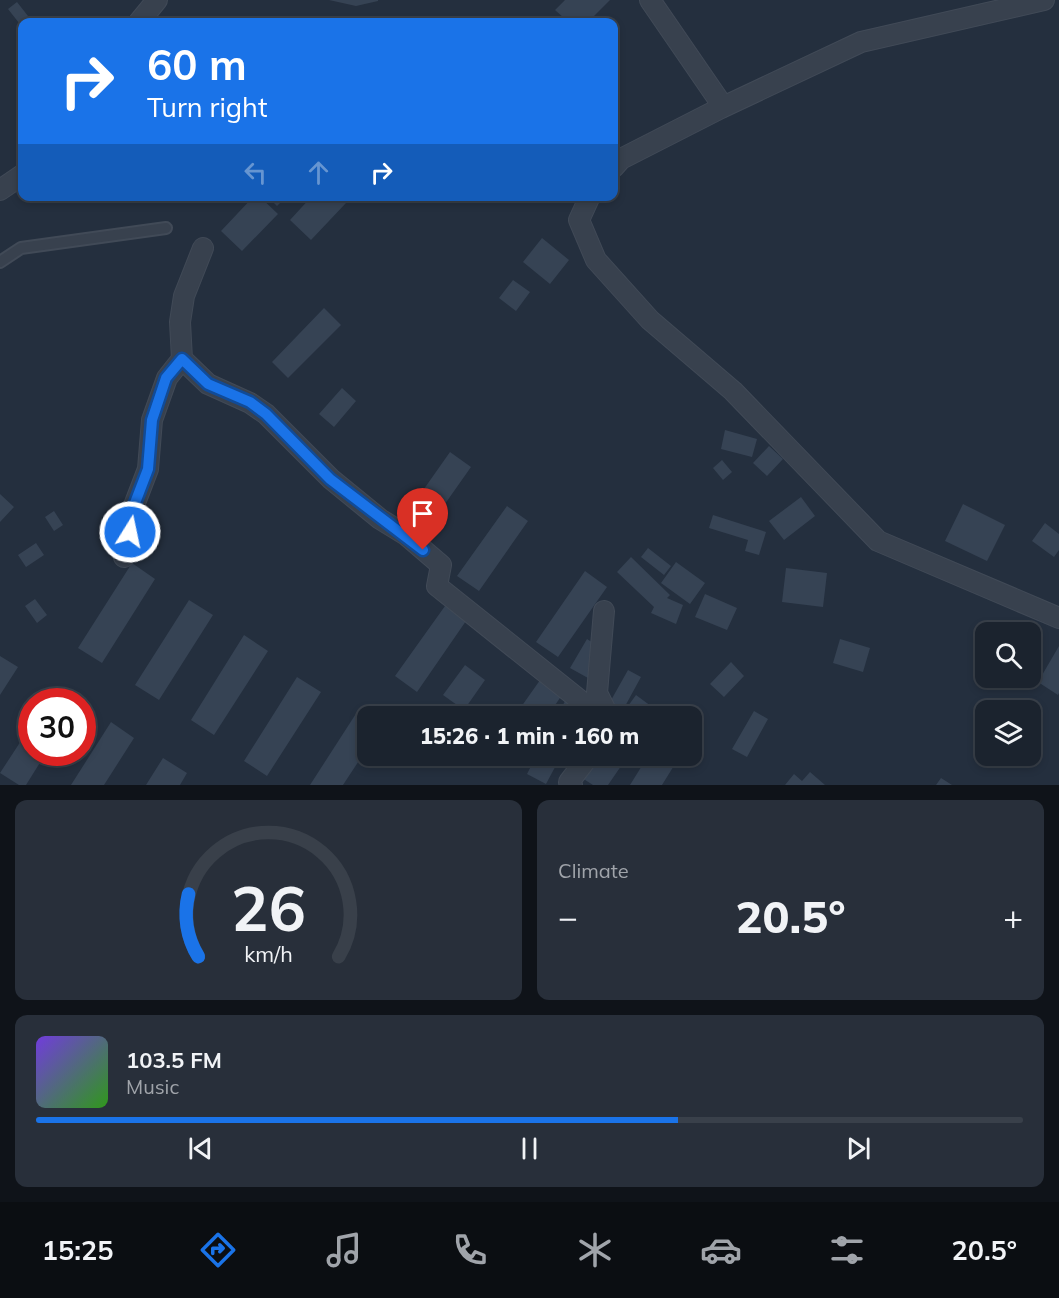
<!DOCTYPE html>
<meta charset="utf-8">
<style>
:root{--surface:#1b232e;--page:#282f3a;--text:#f1f3f6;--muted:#a0a4aa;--line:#39404a;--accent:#1a73e8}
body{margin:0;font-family:Mulish,sans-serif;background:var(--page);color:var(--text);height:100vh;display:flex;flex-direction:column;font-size:22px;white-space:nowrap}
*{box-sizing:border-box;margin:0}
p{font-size:20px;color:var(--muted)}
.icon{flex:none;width:33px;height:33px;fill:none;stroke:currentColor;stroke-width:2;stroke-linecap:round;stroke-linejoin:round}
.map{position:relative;height:785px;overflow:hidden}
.drawer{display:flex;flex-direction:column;gap:15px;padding:15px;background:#0f1319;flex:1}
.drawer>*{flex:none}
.top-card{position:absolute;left:18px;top:18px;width:600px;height:183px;border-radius:12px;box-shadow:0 3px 9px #0003,0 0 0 2px var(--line);background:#1a73e8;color:#fff;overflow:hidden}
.controls{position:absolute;left:975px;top:622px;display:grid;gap:12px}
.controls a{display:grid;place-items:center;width:66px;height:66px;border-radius:12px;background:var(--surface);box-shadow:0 3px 9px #0003,0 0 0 2px var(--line);font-size:30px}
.speed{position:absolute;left:18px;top:688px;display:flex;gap:12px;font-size:30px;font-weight:700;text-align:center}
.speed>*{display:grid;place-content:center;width:78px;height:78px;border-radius:50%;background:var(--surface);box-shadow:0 3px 9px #0003,0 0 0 2px var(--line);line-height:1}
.speed .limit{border:9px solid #d22;background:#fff;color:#111}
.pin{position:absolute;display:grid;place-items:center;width:51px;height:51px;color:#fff;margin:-62px -26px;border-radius:50% 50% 50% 0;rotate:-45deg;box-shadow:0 0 6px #0007}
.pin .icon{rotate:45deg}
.me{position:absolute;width:66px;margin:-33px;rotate:10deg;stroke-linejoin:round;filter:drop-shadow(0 0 4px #0008)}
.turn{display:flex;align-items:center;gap:21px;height:126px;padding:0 30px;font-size:27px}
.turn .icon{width:78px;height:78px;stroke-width:2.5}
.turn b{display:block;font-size:42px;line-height:51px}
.lanes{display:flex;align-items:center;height:57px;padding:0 30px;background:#0003;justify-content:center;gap:30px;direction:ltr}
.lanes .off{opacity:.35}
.big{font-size:45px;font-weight:800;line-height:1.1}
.drawer .tile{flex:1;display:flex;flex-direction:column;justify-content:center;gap:9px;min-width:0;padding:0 21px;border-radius:12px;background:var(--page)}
.drawer .dial{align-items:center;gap:0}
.dial svg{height:156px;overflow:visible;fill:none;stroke:var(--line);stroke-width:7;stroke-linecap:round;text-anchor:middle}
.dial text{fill:var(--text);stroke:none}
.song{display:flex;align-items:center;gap:18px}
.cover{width:72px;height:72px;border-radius:9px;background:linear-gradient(135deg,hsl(260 70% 55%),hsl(110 70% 35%))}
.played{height:6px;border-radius:3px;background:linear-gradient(90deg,var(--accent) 65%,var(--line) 65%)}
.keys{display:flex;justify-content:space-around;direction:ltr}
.heat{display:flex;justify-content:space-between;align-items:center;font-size:33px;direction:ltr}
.drawer .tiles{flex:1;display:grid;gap:15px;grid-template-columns:1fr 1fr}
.tile:last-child{grid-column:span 2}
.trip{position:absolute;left:357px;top:706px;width:345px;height:60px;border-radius:12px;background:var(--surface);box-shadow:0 3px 9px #0003,0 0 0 2px var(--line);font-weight:800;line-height:60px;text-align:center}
.tab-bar{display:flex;height:96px;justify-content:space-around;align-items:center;background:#0b0e12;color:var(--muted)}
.tab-bar .icon{width:42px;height:42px}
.tab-bar .selected{color:var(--accent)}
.tab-bar b{font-size:27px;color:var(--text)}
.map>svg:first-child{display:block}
.building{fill:#364354}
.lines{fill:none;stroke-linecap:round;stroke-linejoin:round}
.lane-casing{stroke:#414a57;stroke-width:14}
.street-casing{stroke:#414a57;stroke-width:22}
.lane{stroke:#38414e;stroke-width:10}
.street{stroke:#38414e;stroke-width:20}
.route-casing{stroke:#114b97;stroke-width:15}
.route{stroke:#1a73e8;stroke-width:10}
</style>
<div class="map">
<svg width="1059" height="785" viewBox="0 0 1059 785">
<rect width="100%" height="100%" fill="#242f3e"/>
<path class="building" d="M329 0H378V1L356 6Z
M565 0H610L588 22H560L564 18 555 10Z
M17 2 28 16 19 23 8 9Z
M254 196H259L278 214 242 251 221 231Z
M267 196H287L277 206Z
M312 196H339L346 203 311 240 290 220Z
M542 238 569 260 550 284 523 262Z
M513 280 530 292 516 311 499 298Z
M324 308 341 325 288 378 272 362Z
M342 388 356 401 334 427 319 414Z
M725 430 757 439 752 457 721 449Z
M769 446 783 459 767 476 753 463Z
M450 452 471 467 421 538 400 523Z
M722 460 732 472 723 480 713 468Z
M0 494 14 507 0 522Z
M801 497 815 516 784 540 769 521Z
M963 504 1005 525 987 561 945 541Z
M507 506 528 521 479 591 457 576Z
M54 511 63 525 54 531 45 517Z
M713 515 766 532 759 555 745 551 748 540 709 528Z
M1045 523 1059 534V550L1054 557 1032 541Z
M36 543 44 555 26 567 18 555Z
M648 548 671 566 664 575 641 557Z
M631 557 670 595 667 598 683 605 676 624 651 613 654 607 617 572Z
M676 562 705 583 690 604 661 583Z
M132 563 155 579 102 663 78 648Z
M786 568 827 573 823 607 782 602Z
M585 571 607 587 558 657 536 642Z
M705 594 737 608 727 630 695 617Z
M35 599 47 615 37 623 25 606Z
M189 600 213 615 159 700 135 685Z
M445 606 466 621 417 692 395 676Z
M244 635 268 651 214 735 191 720Z
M587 639 604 650 588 678 570 668Z
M840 639 870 648 863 672 833 663Z
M1059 646V693L1058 695 1038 682Z
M0 656 18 667 0 695Z
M731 662 744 676 724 697 710 684Z
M465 665 485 680 464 710 443 695Z
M628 670 641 677 623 710 610 702Z
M545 673 566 689 547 717H514Z
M297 677 321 692 267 776 244 761Z
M54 689 75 702H45Z
M636 695 659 712 655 717H620Z
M566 699 585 709 581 717H557Z
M359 709 371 717H368V747L343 785H310Z
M754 711 768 719 747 757 732 749Z
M111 722 134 738 104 785H71Z
M32 724V753H46L26 785H19L0 773Z
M536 756H561L546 784 527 774Z
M593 756H628L608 785H593L579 776Z
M648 756H680L662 785H630Z
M163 758 187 773 180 785H146Z
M810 772 825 785H785L794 774 802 781Z
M941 778 952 785H936Z"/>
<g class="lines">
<defs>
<path id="lane" d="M0 262 21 248 166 228"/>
<path id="street" d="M650 0 718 99 721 108
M139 22 157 0
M614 167 621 159 721 108 861 42 1044 0
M0 190 22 175
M590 196 579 220 596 260 650 320 733 391 878 541 1059 618
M203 248 184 296 180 322 182 359 208 384 250 403 266 414 331 479 380 519 406 535 441 565 437 586 601 717
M124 557 130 549V516L148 469 152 420 167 378 182 359
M604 611 597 693 609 717
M572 785 569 782 589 756"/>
</defs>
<use href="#lane" class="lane-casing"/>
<use href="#street" class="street-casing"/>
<use href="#lane" class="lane"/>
<use href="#street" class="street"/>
</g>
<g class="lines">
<defs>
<path id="route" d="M130 532V516L148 469 152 420 166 378 182 359 208 384 250 402 266 414 330 479 423 550"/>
</defs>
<use href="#route" class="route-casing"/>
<use href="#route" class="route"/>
</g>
</svg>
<div class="controls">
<a><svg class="icon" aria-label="search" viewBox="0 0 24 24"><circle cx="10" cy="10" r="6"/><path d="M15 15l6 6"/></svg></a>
<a><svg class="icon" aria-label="layers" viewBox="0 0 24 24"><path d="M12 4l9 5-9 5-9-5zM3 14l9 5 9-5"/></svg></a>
</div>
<div class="speed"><div class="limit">30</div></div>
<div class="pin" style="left:423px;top:550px;background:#d93025"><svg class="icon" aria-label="arrive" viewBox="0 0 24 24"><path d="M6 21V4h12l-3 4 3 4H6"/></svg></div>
<svg class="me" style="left:130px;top:532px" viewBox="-20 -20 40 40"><circle r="17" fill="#1a73e8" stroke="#fff" stroke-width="3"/><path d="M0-11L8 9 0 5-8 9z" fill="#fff"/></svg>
<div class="trip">15:26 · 1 min · 160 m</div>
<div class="top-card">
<div class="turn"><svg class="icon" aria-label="right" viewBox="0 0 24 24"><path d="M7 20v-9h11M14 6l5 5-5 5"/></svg><div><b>60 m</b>Turn right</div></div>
<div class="lanes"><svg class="icon off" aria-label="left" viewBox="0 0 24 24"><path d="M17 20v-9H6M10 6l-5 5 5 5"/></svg><svg class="icon off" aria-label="ahead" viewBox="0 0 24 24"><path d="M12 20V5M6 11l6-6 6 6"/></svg><svg class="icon" aria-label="right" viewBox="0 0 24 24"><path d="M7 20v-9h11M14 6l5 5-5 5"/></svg></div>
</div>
</div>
<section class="drawer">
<div class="tiles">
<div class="tile dial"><svg viewBox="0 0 100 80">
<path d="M14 69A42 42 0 1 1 86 69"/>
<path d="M14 69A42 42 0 0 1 9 37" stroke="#1a73e8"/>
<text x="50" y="56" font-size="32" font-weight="700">26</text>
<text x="50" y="72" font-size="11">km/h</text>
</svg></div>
<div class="tile"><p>Climate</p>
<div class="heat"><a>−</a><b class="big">20.5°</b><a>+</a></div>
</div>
<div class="tile">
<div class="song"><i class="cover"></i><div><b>103.5 FM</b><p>Music</p></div></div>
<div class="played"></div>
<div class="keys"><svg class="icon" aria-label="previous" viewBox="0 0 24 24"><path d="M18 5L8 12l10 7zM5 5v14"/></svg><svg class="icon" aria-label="pause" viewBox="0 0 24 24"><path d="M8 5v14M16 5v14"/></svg><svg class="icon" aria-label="next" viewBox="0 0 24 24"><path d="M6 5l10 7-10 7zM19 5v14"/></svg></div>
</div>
</div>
</section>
<nav class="tab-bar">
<b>15:25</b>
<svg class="icon selected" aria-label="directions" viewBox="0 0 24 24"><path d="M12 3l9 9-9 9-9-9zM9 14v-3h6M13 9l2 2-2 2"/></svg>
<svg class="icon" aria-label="music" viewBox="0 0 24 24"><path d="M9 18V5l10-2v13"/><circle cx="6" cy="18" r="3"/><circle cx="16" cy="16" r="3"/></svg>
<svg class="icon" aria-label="phone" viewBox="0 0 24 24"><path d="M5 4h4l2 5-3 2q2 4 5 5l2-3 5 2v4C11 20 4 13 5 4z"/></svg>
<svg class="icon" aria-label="climate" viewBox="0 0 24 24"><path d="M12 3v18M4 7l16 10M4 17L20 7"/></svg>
<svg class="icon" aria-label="car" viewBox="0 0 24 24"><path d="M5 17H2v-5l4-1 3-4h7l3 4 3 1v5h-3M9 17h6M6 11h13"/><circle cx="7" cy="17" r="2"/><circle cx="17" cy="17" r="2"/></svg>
<svg class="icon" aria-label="filters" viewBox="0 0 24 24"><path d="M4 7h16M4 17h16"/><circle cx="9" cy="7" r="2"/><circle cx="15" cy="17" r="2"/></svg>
<b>20.5°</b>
</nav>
